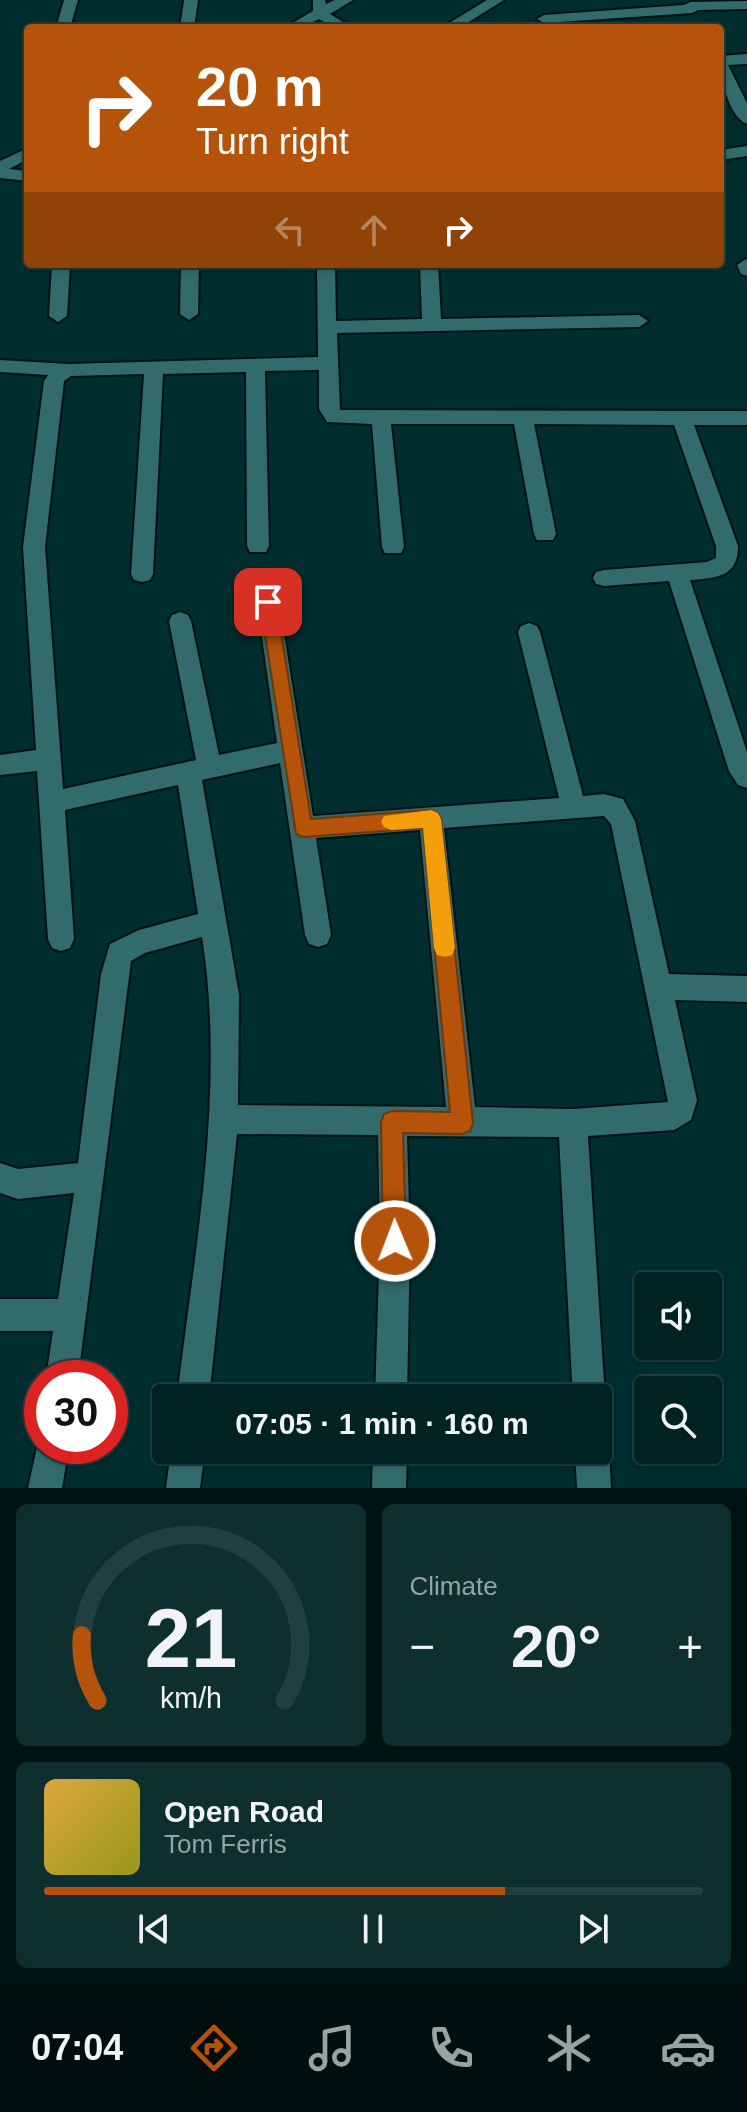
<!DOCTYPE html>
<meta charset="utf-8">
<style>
:root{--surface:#022;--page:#0e2f2f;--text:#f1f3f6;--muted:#95a4a5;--line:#223f40;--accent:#b45309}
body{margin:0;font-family:Helvetica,sans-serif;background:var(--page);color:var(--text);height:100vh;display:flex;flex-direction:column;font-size:30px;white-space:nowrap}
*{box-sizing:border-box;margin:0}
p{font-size:26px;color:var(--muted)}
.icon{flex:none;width:44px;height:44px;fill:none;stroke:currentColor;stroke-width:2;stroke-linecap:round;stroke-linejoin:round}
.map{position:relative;height:1488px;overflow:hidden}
.side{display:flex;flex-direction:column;gap:16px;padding:16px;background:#001313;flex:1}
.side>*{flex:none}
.top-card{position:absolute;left:24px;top:24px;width:700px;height:244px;border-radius:8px;box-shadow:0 2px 6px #0004,0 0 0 2px var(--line);background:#b45309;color:#fff;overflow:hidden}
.controls{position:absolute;left:634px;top:1272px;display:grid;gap:16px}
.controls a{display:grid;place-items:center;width:88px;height:88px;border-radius:8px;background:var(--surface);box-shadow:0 2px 6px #0004,0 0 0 2px var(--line);font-size:40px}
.speed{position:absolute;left:24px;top:1360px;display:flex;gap:16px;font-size:40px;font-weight:700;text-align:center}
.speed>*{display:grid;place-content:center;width:104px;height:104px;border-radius:50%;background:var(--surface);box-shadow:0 2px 6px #0004,0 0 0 2px var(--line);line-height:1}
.speed .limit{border:12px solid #d22;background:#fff;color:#111}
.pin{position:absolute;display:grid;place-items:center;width:68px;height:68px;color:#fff;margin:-34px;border-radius:16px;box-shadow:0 4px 12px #0006}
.me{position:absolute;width:88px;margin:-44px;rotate:359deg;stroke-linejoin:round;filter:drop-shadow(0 0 6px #0008)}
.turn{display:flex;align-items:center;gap:28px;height:168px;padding:0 40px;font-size:36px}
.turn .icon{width:104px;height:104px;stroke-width:2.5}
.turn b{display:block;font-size:56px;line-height:68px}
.lanes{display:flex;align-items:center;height:76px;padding:0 40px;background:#0003;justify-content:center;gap:40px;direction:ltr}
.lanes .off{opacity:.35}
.big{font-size:60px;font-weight:700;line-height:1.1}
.side .widget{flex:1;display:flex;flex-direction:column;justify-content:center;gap:12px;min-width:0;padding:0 28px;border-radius:12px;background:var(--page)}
.side .dial{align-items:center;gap:0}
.dial svg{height:208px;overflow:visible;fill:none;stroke:var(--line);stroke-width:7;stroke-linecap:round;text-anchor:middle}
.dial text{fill:var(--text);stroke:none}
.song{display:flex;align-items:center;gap:24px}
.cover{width:96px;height:96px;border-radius:12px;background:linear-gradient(135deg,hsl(40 70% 55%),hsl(60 70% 35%))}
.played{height:8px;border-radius:4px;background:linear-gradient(90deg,var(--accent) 70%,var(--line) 70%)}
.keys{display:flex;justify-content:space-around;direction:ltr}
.heat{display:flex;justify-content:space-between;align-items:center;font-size:44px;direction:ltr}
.side .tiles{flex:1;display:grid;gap:16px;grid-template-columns:1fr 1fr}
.widget:last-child{grid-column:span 2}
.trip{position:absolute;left:152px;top:1384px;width:460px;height:80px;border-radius:8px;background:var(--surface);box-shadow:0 2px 6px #0004,0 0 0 2px var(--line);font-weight:700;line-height:80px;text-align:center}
.menu{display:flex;height:128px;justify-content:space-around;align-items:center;background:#000e0e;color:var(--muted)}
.menu .icon{width:56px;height:56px}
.menu .on{color:var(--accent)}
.menu b{font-size:36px;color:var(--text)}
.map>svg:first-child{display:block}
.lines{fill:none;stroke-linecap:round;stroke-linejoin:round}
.street-casing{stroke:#021212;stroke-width:4}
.street{fill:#326b6c;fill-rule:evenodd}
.route{fill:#b45309;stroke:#753606;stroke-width:2}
.slow{fill:#f59e0b}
</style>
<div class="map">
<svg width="747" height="1488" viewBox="0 0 747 1488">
<rect width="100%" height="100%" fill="#002d2e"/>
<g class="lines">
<defs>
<path id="street" d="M64 0H78L70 28H56Z
M184 0H198L194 28H180Z
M313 0H325L326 4 335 0H353L330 14 353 28H335L319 19 302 28H284L313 11Z
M487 0H504L459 28H441Z
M747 1V9L698 10 692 13 544 23 537 19 544 15 684 5 691 2Z
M747 54V64L728 65 747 103V124C728 117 720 75 720 56Z
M747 146V156L720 160V150Z
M28 148V159L9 169 28 171V181L0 178V161Z
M746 259 747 260V276L741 274 737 265Z
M52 264H70L67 316 58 322 49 316Z
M181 264H199L198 314 189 320 180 314Z
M317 264H335L336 321 422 319 420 264H438L441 319 639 315 648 321 639 327 337 333 340 410 747 411V425H694L738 546C738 577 717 578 690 580L747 752V788L738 785 729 771 669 581 604 586 596 584 593 578 596 572 604 570 707 562 716 558V546L674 425 534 424 556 534 553 540H537L534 534 514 424H391L404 547 401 553H385L382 547 372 424 327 422 319 409V370L265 371 269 546 266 552H250L247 546 246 372 163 374 153 574 150 580 142 582 134 580 131 574 144 374 71 376 64 381 45 547 63 789 196 760 169 621 172 615 180 612 188 615 191 621 219 755 277 743 257 602 260 596 268 593 276 596 279 602 313 816 559 798 518 632 521 626 529 623 537 626 540 632 583 796 604 794 623 799 635 821 669 974 747 976V1002L675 1000 697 1100 691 1120 674 1130 588 1136 605 1398 598 1410V1398H573L559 1137 407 1136 410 1241 407 1398H375L380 1241 378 1135 237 1134 209 1398H177C195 1246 226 1089 202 937L145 953 131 961 78 1378H46L53 1331H0V1299H58L74 1193 18 1199 0 1193V1163L18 1169 78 1163 101 974 110 944 139 930 198 914 178 785 65 810 74 939 70 948 61 951 52 948 48 939 37 771 0 775V755L36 750 23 547 44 381 48 375 0 372V360L69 364 318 357ZM280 763 305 935 309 944 318 947 327 944 331 935 316 838 420 830 446 1107 238 1105 239 995 202 780ZM604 816 611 824 668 1102 573 1109 475 1107 444 828Z
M40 1434 42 1446H69L62 1488H28Z
M598 1436 604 1438 609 1450 611 1488H577L575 1450H598Z
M171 1450H205L200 1488H166Z
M373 1450H407L406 1488H372Z"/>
</defs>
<use href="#street" class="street-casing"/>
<use href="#street" class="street"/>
</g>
<path class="route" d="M268 595 276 602 311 819 431 810 438 813 441 819 473 1123 470 1131 462 1134 403 1133 406 1241 403 1249 395 1253 387 1249 383 1241 381 1122 384 1114 392 1111 450 1112 423 828 303 837 296 834 260 602Z"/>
<path class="slow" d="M431 810 438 813 441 819 455 948 452 955 445 957 437 955 434 948 423 828 391 830 384 827 381 822 384 816Z"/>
</svg>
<div class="controls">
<a><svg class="icon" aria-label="sound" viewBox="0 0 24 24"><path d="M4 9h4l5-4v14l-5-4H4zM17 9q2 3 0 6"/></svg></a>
<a><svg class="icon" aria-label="search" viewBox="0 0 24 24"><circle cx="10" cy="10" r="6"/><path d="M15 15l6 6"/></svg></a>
</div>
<div class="speed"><div class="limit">30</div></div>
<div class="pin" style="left:268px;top:602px;background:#d93025"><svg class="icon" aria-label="arrive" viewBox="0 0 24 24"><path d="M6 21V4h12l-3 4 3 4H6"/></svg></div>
<svg class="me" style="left:395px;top:1241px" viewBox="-20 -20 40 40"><circle r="17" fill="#b45309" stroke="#fff" stroke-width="3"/><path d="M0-11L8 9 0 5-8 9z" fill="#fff"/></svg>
<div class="trip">07:05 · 1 min · 160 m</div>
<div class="top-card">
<div class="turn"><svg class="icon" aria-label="right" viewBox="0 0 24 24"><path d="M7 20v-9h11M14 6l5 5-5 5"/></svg><div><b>20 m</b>Turn right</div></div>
<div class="lanes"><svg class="icon off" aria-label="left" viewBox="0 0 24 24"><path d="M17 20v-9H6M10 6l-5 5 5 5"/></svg><svg class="icon off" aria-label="ahead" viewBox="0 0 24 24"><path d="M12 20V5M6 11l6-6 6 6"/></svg><svg class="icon" aria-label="right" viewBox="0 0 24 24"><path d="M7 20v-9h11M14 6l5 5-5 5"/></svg></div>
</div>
</div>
<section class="side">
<div class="tiles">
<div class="widget dial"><svg viewBox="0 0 100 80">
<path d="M14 69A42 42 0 1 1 86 69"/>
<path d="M14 69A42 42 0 0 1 8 44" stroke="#b45309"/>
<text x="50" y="56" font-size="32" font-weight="700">21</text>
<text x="50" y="72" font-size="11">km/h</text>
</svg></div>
<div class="widget"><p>Climate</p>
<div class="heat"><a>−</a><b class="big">20°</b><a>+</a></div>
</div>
<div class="widget">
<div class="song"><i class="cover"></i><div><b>Open Road</b><p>Tom Ferris</p></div></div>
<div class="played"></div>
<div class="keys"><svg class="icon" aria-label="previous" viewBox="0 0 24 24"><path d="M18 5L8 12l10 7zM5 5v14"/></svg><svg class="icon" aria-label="pause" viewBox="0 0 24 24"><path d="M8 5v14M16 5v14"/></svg><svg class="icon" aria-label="next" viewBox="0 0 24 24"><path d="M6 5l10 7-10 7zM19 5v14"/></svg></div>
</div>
</div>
</section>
<nav class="menu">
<b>07:04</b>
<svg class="icon on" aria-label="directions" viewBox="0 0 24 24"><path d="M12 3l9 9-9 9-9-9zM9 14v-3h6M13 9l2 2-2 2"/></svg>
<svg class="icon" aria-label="music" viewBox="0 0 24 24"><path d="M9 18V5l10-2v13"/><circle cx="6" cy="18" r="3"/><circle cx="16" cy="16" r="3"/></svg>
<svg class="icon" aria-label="phone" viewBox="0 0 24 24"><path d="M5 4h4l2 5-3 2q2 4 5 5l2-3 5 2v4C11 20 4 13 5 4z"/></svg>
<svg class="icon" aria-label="climate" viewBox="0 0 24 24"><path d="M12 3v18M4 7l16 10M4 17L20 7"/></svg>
<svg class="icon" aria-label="car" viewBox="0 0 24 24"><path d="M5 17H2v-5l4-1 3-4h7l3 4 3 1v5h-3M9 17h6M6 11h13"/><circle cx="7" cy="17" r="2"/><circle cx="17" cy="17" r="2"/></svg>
</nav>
